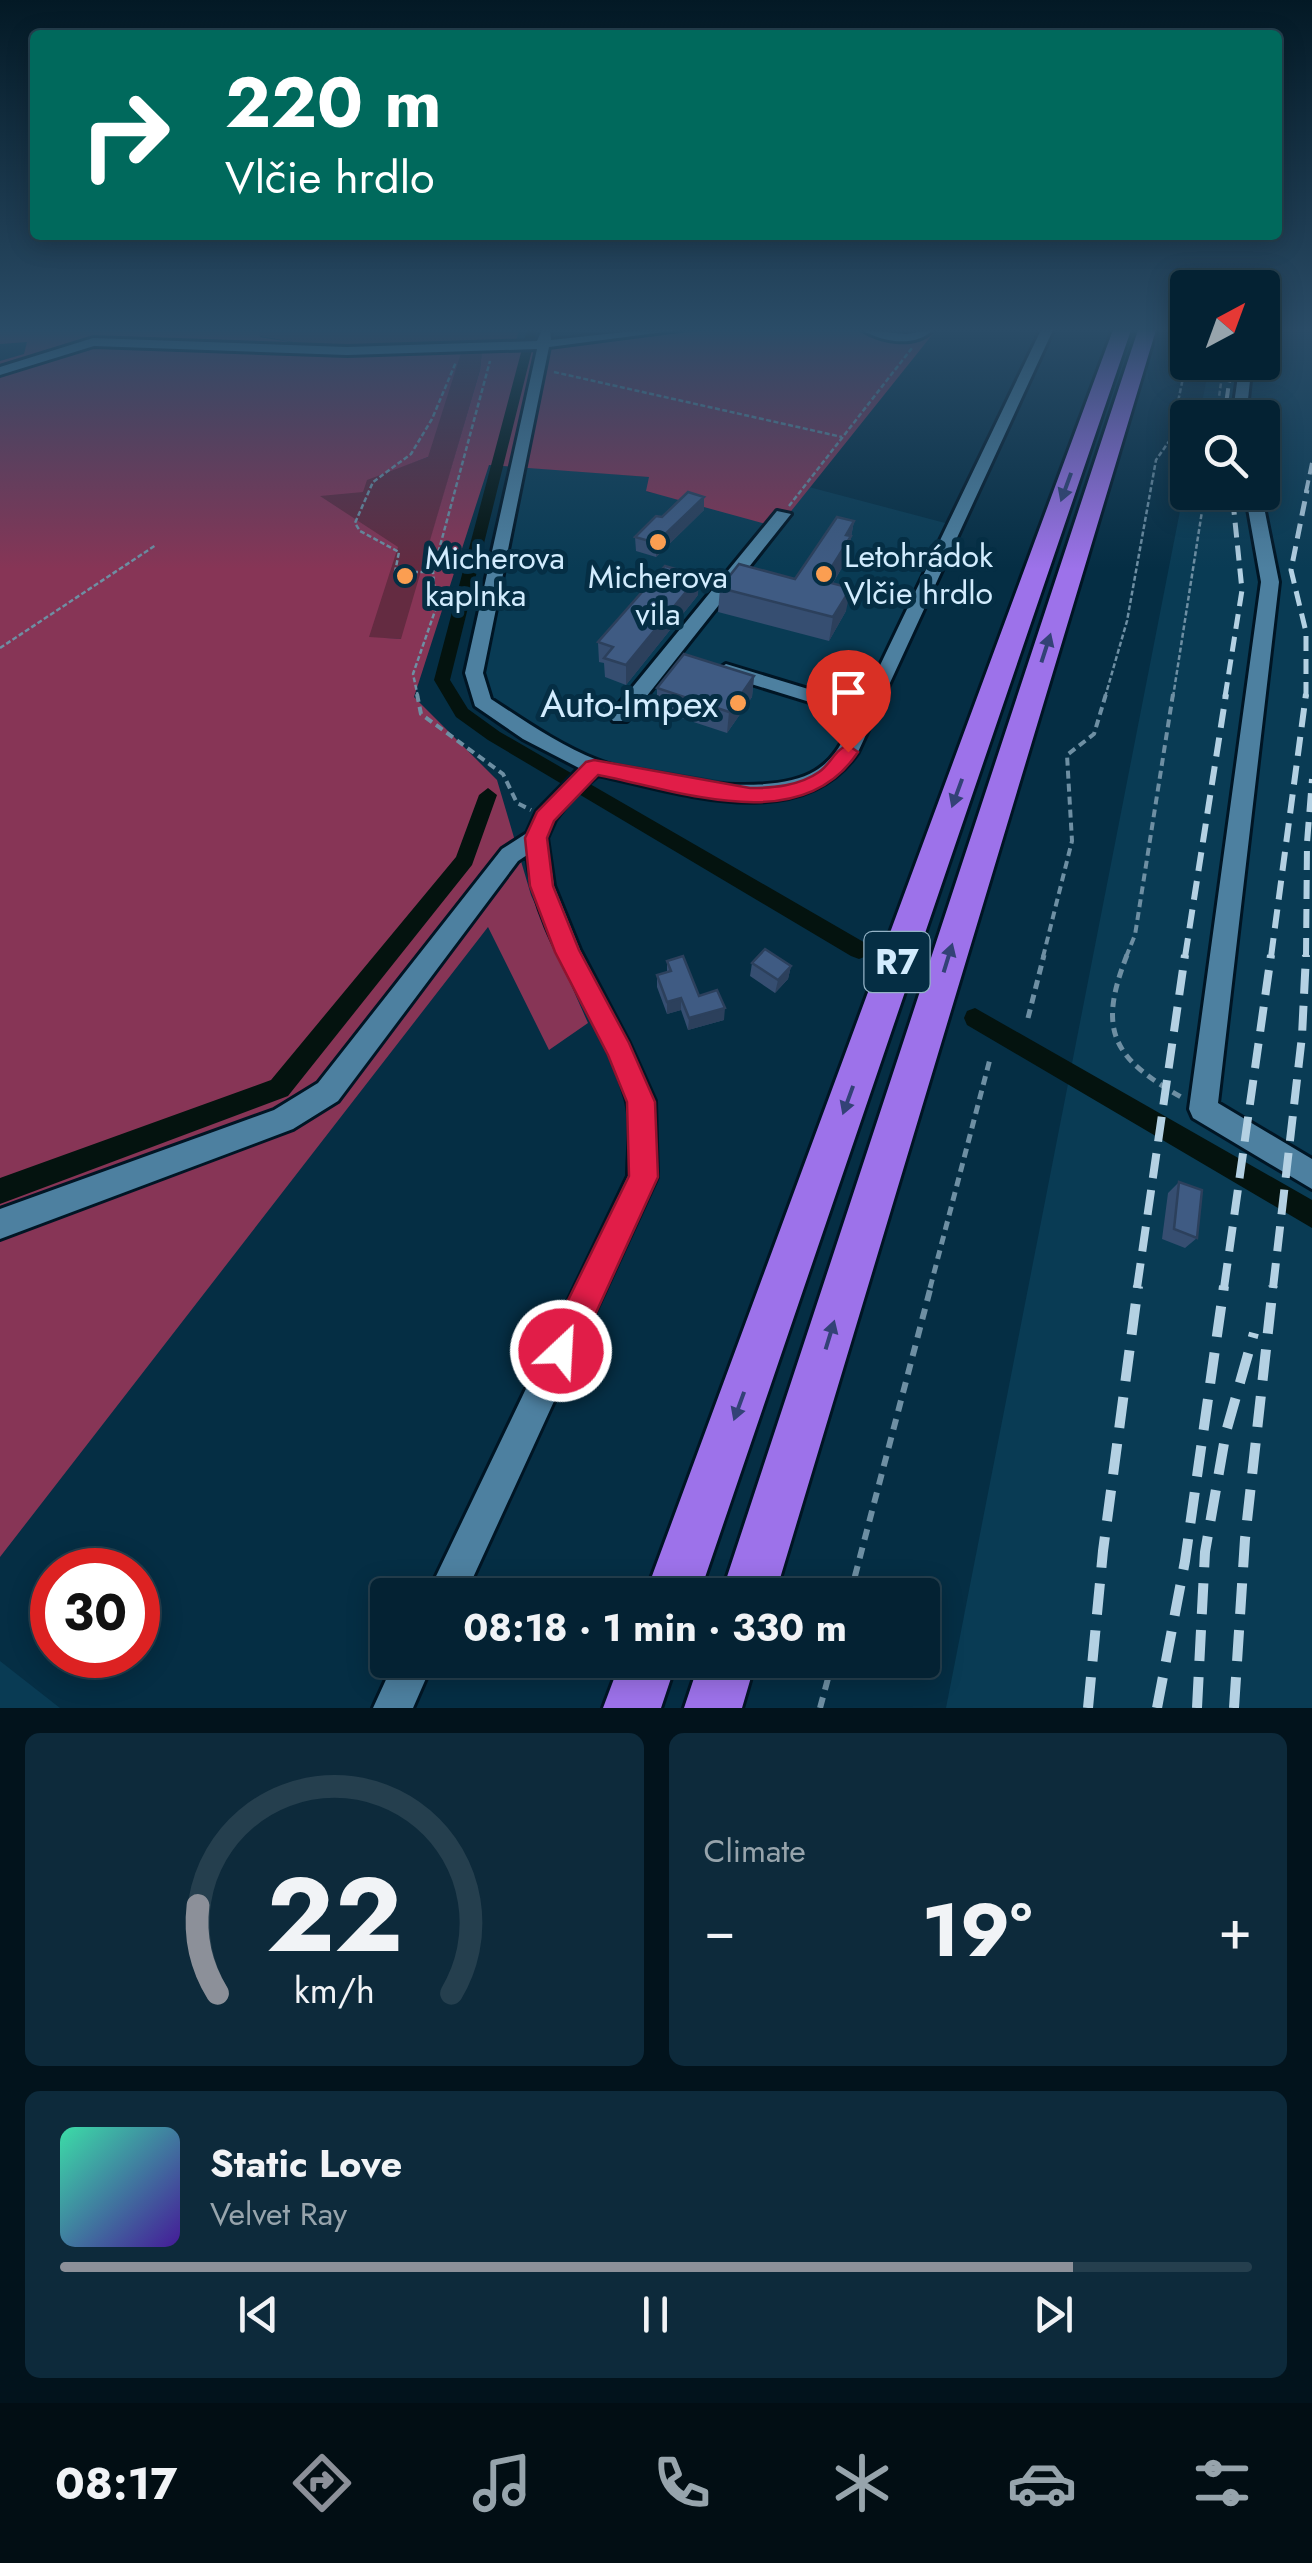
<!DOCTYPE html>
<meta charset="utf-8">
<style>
:root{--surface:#042233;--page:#0d2a3b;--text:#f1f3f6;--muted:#97a4ac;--line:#253f4e;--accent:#8c9099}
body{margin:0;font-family:Jost,sans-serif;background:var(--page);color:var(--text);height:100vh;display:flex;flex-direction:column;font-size:38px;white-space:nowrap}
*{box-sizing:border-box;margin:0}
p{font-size:32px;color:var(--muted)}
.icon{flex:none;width:55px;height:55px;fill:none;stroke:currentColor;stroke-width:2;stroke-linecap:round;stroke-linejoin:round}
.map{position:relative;height:1708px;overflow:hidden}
.panel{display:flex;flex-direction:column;gap:25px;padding:25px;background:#02131c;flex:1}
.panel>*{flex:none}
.banner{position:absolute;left:30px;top:30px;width:1252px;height:210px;border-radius:10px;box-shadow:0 5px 25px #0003,0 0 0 2px var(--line);background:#00695c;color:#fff;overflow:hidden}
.needle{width:65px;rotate:41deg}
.buttons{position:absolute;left:1170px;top:270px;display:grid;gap:20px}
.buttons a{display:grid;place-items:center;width:110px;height:110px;border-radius:10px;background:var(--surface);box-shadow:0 5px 25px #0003,0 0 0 2px var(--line);font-size:50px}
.speed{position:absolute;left:30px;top:1548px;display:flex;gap:20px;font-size:50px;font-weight:700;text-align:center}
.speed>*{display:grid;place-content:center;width:130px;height:130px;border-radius:50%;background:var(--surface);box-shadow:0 5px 25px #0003,0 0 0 2px var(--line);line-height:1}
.speed .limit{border:15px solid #d22;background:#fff;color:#111}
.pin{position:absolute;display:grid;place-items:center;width:85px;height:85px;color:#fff;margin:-102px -42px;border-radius:50% 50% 50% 0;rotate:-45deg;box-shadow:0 0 10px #0007}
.pin .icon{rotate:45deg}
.me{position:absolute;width:110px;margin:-55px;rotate:25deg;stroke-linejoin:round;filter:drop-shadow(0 0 8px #0008)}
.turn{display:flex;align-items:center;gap:35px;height:210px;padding:0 30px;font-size:45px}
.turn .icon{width:130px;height:130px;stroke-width:2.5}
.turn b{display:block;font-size:70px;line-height:85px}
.big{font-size:75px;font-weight:700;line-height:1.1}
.panel .card{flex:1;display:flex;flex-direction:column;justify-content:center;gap:15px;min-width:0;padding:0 35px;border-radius:15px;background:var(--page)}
.panel .dial{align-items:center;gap:0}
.dial svg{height:260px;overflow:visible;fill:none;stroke:var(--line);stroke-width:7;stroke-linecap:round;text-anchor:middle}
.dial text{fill:var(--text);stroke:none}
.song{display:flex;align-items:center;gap:30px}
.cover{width:120px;height:120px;border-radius:15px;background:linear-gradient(135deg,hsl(160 70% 55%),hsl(260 70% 35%))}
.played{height:10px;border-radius:5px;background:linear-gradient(90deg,var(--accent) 85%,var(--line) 85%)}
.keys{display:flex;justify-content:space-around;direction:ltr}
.heat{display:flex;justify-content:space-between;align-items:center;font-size:55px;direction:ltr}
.panel .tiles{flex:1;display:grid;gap:25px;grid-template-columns:1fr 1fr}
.card:last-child{grid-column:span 2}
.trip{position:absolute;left:370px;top:1578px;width:570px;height:100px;border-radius:10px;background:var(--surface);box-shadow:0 5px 25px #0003,0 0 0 2px var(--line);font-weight:700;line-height:100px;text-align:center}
.dock{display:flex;height:160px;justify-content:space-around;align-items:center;background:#020e14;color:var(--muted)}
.dock .icon{width:70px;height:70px}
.dock .on{color:var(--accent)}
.dock b{font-size:45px;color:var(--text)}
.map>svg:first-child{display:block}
.built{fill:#093b54}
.green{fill:#642b41}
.forest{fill:#873556}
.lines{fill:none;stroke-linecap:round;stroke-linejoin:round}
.canal{fill:#04130f;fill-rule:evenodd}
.minor-casing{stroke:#001524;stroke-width:6}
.highway-casing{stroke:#001524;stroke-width:6}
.path-far3{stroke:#6e8fa3;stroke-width:2.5;stroke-dasharray:5 2.5;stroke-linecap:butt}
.path-far2{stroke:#6e8fa3;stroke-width:4;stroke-dasharray:8 5;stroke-linecap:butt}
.path-far1{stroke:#6e8fa3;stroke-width:5;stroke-dasharray:9 6;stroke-linecap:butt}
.path{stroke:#6e8fa3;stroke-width:6;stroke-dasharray:11 8;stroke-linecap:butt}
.minor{fill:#4d80a0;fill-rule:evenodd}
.highway{fill:#9d72ea;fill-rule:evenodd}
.rail-far4{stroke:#b4d1e3;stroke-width:4;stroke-dasharray:12 6;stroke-linecap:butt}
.rail-far3{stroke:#b4d1e3;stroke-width:5;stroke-dasharray:15 8;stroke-linecap:butt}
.rail-far2{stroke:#b4d1e3;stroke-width:6;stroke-dasharray:19 10;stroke-linecap:butt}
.rail-far1{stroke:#b4d1e3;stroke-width:8;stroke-dasharray:25 12;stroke-linecap:butt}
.rail{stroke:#b4d1e3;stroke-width:10;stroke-dasharray:31 16;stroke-linecap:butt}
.wall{fill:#364e71}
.shaded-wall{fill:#2c405c}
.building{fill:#3f5b83;stroke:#2c405c;stroke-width:2.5}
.oneway{fill:#334276}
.route{fill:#e11d48;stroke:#92132f;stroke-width:2.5}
.poi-dot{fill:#fb9e51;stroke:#052e44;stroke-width:4}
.labels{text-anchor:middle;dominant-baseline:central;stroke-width:10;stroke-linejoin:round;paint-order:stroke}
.far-poi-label{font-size:32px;fill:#d2ecfe;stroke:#052e44;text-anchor:start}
.shield{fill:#052e44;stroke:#94b3c6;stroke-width:2.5}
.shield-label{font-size:35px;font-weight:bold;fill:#d2ecfe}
.poi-label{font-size:38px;fill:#d2ecfe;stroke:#052e44;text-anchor:end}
</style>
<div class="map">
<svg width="1312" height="1708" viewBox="0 0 1312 1708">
<rect width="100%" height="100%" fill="#052e44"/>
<path class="built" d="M1263 330H1312V1708H946L1187 475 1188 492H1262V418L1199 417 1210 363 1262 362Z
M522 467 650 477 647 492 788 515 809 487 949 524 837 750 805 776 778 784H741L594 759 526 725 498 708 485 694 481 679Z
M0 1661 60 1708H0Z"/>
<path class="green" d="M259 330H519L514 348 482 350 480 370 402 639 369 638 319 495 428 457 360 354 260 336Z"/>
<path class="forest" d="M0 330H259L260 337 360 354 462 350 428 457 367 480 363 492 320 496 398 547 369 637 401 639 480 370 482 350 548 347 710 330H936L788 515 769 525 646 491 649 477 489 465 414 697 497 780 531 895 588 1023 549 1050 488 927 0 1557V361L24 354 27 342 0 344Z"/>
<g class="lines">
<path class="canal" d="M527 330H537L450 680 468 709 500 732 867 944 870 950 867 956 859 959 851 956 488 740 456 717 434 680Z
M488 788 497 795 472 865 288 1096 0 1204V1178L271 1080 456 857 479 795Z
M975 1008 1312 1200V1228L967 1025 964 1018 967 1011Z"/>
<defs>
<path id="minor" d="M542 330H550L551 340 644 330H679L549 347 483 673 491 699C525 721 559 745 597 760 646 779 769 799 815 771 836 759 845 737 855 716L719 674 717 670 726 664 861 705 1041 330H1053L858 752C801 836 678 792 598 775L572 798 555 820 547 838 554 886 580 950 629 1043 655 1101 657 1177 465 1595H427L628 1176C628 1152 633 1121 626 1098 602 1013 537 945 527 855L518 861 338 1101 293 1129 0 1239V1209L274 1110 318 1083 502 849 527 833 537 811 579 768 523 739 475 706 465 673 537 349 347 355 94 346 0 375V367L93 338 347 347 537 341Z
M862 330 906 334 933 330C914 348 883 342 862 330Z
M1240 362H1252L1246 418H1232Z
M1245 492H1261L1279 582 1218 1103 1312 1159V1189L1193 1118 1189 1109 1261 582Z
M777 511 791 514 627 721H613L610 716 613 711Z
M395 1660H434L413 1708H373Z"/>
<path id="highway" d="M1113 330H1131L699 1595H645Z
M1138 330H1156L775 1595H721Z
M621 1660H677L661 1708H603Z
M700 1660H756L742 1708H684Z"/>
</defs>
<use href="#minor" class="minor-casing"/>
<use href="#highway" class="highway-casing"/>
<path class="path-far3" d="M554 372 842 437
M1216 418 1224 362
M789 506 912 348
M433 572H395L399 552 360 531 355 523 373 482 411 454 432 419 456 362
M0 648 156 545
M418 697 413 674 436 608 433 572 490 361
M1105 697 1127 621 1156 460 1170 440 1188 354
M1173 697 1205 492"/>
<path class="path-far2" d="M417 694 421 714 503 774 517 803 531 810
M1043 957 1072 841 1067 755 1094 734 1106 694
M1126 957 1135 935 1173 694"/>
<path class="path-far1" d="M1127 955C1097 1031 1113 1058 1181 1097
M1028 1018 1044 955
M930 1288 990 1059"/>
<path class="path" d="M850 1595 931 1286
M820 1708 833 1660"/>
<use href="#minor" class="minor"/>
<use href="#highway" class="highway"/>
<path class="rail-far4" d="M1224 418 1232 362
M1306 492 1312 463"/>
<path class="rail-far3" d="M1225 697 1242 590 1232 492
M1306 697V632L1291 570 1307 490"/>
<path class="rail-far2" d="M1185 957 1226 694
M1271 957 1306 694
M1306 957 1307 843 1312 779"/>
<path class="rail-far1" d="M1137 1288 1185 955
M1224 1288 1271 955
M1273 1288 1302 1036 1306 955"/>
<path class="rail" d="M1088 1708 1103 1551 1138 1286
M1157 1708 1185 1561 1224 1286
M1197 1708 1205 1552 1226 1432 1254 1333
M1234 1708 1245 1539 1273 1286"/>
</g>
<path class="wall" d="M704 497V510L656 557 636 551 635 537 662 517Z
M854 521 847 559 833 583 846 611 829 641 718 612 720 588 795 579Z
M698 595 626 685 605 677 604 663 599 662 598 642Z
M754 676 752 697 727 733 657 710V688Z
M667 961 699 996 724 1020 688 1030 681 1010 667 1014 657 987V975L667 972Z
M752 963 791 966 788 979 775 993 750 976Z
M1179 1182 1197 1238 1185 1248 1162 1239 1168 1193Z"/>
<path class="shaded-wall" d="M704 497V510L656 557V543Z
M854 521 847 559 820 604 823 581Z
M699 576 698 595 626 685V665Z
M851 588 846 611 829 641 833 617Z
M754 676 752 697 727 733 729 712Z
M791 966 788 979 775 993 778 980Z
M681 998V1010L667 1014V1002Z
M725 1008 724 1020 688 1030 689 1018Z"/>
<path class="building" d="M688 492 704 497 656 543 635 537 656 516 662 517Z
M837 517 854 521 846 535 851 536 823 581 851 588 833 617 720 588 739 564 795 579Z
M665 566 699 576 626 665 604 658 613 647 598 642Z
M684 654 754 676 729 712 657 688Z
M765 949 791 966 778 980 752 963Z
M683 956 699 996 717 990 725 1008 689 1018 681 998 667 1002 657 975 671 971 667 961Z
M1179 1182 1202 1190 1197 1238 1174 1229Z"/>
<defs><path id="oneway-solid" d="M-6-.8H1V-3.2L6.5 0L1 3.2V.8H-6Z" transform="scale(2.5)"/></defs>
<g class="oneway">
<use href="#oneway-solid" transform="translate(1066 487) rotate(110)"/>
<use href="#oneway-solid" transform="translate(1046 648) rotate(-72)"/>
<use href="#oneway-solid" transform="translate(957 793) rotate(110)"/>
<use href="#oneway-solid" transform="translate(948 958) rotate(-73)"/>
<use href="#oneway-solid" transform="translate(848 1100) rotate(110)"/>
<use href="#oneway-solid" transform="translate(830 1335) rotate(-73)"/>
<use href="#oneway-solid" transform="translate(739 1406) rotate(110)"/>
</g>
<linearGradient id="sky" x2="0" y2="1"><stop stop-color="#031925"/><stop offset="0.58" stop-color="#2a4c67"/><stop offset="1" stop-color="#2a4c67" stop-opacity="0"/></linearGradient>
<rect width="1312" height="569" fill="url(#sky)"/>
<path class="route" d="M848 745 858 752C802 838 681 791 598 775L554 821 547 838 553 886 579 950 629 1043 655 1102 658 1177 573 1363 561 1367 549 1363 545 1351 549 1339 629 1176 627 1102 608 1055 555 952 530 886 525 838 537 812 586 762 594 760 750 788C773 788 799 786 819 772 831 764 834 750 848 745Z"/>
<g class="poi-dot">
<circle cx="658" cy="542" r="10"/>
<circle cx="824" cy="574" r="10"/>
<circle cx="405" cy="576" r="10"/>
<circle cx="738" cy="703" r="10"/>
</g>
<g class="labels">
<g class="far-poi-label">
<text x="844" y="556">Letohrádok<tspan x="844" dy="37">Vlčie hrdlo</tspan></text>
<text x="425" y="558">Micherova<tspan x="425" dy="37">kaplnka</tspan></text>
<text x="658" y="577" text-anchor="middle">Micherova<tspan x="658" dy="37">vila</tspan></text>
</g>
<rect class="shield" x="864.5" y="932" width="65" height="60" rx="8"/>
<g class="shield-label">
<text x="897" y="962">R7</text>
</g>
<g class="poi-label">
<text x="718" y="703">Auto-Impex</text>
</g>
</g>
</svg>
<div class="buttons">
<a><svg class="needle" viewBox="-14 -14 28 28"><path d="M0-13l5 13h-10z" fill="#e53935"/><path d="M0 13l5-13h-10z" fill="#97a4ac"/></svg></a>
<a><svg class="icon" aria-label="search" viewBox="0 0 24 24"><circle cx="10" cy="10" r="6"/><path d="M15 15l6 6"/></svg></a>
</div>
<div class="speed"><div class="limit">30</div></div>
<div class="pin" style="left:848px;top:752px;background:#d93025"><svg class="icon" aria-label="arrive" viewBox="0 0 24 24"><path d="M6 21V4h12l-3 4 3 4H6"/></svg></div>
<svg class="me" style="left:561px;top:1351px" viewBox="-20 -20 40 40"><circle r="17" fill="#e11d48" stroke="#fff" stroke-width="3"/><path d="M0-11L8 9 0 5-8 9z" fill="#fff"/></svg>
<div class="trip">08:18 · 1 min · 330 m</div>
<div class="banner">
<div class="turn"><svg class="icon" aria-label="right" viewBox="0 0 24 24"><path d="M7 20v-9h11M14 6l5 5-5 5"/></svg><div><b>220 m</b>Vlčie hrdlo</div></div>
</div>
</div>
<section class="panel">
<div class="tiles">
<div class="card dial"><svg viewBox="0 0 100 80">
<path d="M14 69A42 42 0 1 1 86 69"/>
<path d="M14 69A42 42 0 0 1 8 42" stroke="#8c9099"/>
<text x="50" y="56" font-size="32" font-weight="700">22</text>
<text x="50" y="72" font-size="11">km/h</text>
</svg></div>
<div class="card"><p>Climate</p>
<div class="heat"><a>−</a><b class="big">19°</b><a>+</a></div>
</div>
<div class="card">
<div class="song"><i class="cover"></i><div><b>Static Love</b><p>Velvet Ray</p></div></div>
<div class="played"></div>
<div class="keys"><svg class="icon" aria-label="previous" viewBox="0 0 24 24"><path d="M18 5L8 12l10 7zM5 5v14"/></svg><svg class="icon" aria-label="pause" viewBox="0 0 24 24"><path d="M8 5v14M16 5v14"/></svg><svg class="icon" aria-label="next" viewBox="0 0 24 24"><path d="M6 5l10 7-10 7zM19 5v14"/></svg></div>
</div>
</div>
</section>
<nav class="dock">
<b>08:17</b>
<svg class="icon on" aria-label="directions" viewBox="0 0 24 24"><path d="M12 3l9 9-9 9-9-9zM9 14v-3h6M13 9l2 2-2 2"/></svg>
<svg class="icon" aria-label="music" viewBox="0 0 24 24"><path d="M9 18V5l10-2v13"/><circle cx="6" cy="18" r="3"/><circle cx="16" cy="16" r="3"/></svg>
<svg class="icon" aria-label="phone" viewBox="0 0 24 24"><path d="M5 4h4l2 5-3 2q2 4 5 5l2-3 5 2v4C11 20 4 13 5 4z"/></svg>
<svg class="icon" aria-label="climate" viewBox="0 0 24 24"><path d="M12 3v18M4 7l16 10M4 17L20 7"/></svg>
<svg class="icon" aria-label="car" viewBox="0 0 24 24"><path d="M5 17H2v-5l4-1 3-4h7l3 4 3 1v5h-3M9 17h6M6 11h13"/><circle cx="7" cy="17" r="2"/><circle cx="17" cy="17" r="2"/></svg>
<svg class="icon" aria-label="filters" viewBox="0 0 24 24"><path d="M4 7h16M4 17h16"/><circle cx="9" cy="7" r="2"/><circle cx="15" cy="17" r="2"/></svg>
</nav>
